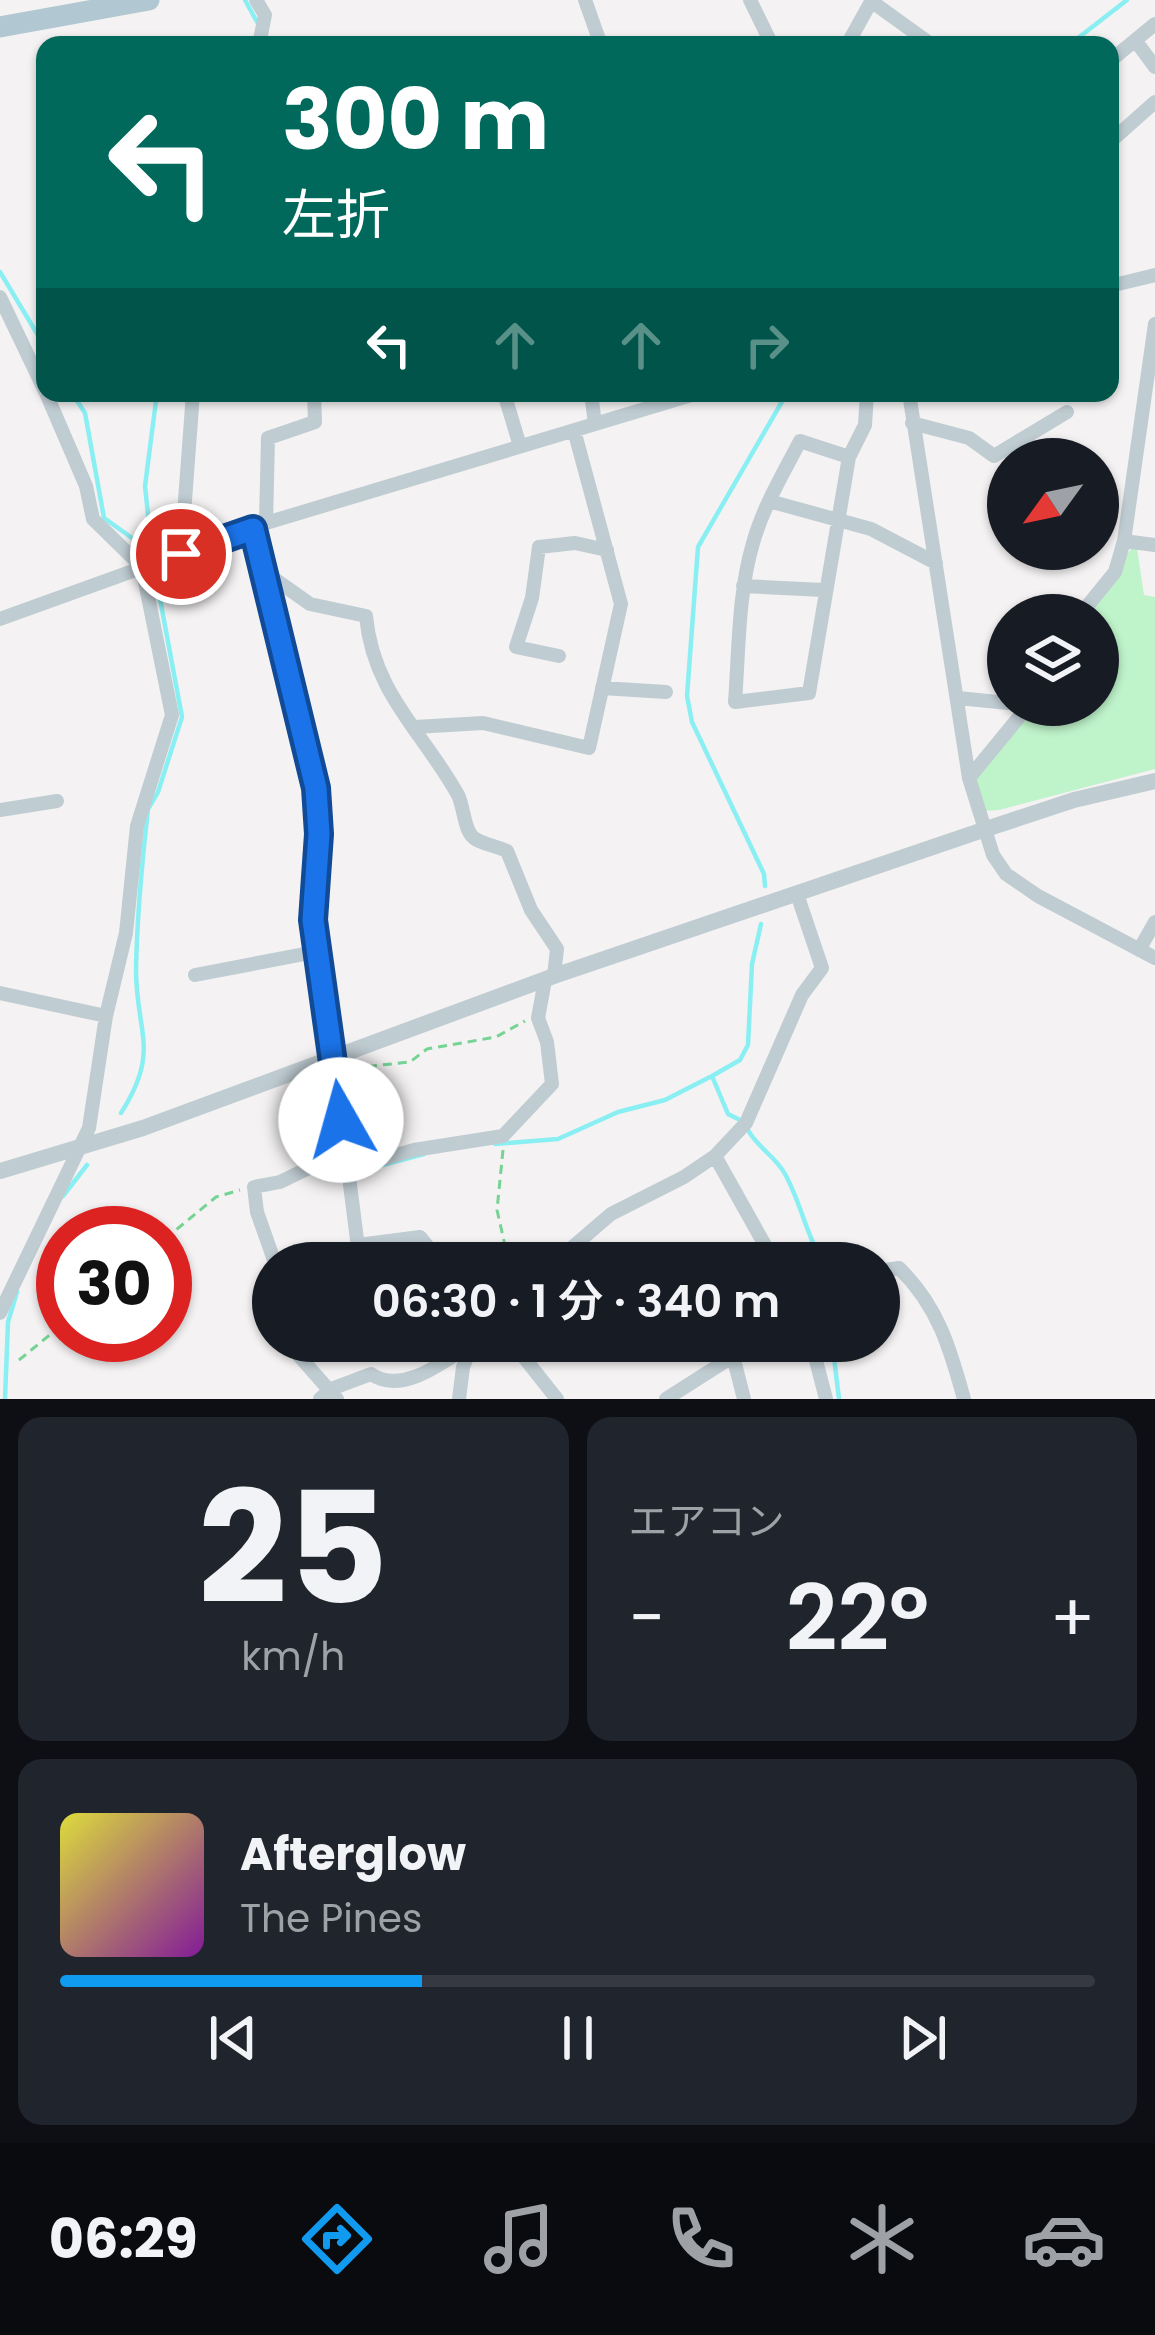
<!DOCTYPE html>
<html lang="ja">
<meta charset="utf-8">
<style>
:root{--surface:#171b24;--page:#20242c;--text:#f1f3f6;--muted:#9ea1a6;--line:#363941;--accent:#109bf0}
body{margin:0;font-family:Poppins,"Noto Sans JP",sans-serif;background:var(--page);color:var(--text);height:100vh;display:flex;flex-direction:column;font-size:45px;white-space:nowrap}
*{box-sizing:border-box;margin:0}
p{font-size:39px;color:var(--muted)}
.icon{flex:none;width:66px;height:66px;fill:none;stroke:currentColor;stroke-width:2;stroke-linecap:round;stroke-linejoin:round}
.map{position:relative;height:1399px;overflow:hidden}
.details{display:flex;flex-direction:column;gap:18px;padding:18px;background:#0d0f14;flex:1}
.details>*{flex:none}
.hud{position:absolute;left:36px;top:36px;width:1083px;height:366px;border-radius:24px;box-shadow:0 3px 9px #0004;background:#00695c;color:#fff;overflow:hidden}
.needle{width:78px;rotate:237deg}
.controls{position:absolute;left:987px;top:438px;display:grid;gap:24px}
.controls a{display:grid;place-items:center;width:132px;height:132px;border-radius:50%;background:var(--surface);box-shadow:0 3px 9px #0004;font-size:60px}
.speed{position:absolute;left:36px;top:1206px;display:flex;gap:24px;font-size:60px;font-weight:700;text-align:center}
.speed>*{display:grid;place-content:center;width:156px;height:156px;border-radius:50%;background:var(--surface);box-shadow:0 3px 9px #0004;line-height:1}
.speed .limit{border:18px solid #d22;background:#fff;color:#111}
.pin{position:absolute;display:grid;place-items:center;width:102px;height:102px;color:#fff;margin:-51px;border:6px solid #fff;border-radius:50%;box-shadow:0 3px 12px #0007}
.me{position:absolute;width:132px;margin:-66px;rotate:353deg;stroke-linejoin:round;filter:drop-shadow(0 0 9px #0008)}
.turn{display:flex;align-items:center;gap:42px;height:252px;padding:0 48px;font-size:54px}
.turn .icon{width:156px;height:156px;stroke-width:2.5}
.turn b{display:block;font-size:84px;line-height:102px}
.lanes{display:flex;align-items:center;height:114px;padding:0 48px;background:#0003;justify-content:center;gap:60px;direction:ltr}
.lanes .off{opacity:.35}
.big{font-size:90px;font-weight:600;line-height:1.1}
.details .widget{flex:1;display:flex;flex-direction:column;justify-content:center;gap:18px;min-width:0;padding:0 42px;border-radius:24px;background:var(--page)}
.details .dial{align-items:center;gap:0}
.dial b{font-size:156px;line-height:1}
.song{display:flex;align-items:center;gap:36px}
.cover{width:144px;height:144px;border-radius:18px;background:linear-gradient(135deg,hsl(60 70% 55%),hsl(290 70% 35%))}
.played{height:12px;border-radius:6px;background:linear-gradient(90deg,var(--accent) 35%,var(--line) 35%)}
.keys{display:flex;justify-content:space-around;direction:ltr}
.heat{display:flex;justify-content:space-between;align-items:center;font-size:66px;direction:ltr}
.details .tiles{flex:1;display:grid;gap:18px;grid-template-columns:1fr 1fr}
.widget:last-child{grid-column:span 2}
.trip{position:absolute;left:252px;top:1242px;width:648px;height:120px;border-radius:60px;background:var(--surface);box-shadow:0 3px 9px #0004;font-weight:600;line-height:120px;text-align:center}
.tabs{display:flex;height:192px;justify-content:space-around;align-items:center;background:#090b0e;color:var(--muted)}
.tabs .icon{width:84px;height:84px}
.tabs .active{color:var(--accent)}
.tabs b{font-size:54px;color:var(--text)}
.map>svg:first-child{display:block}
.green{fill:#bff3ca}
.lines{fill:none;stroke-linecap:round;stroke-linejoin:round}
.stream{stroke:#8aeff2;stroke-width:4.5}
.path{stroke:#75d394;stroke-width:3;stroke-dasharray:9 6;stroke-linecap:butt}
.minor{stroke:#bfccd2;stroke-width:14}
.tertiary{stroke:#bfccd2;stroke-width:16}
.primary{stroke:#b1c7d1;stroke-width:21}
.route-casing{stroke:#114b97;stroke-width:30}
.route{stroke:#1a73e8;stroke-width:21}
</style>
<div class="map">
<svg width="1155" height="1399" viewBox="0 0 1155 1399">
<rect width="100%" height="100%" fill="#f4f2f2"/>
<path class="green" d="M1136 542 1144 595 1155 597V769L999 810 982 811 969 778 1033 705H1098V615H1084Z"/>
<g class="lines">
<path class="stream" d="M245 0 257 22
M1069 45 1127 0
M0 272 45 347
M72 393 85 413 104 518 132 538 152 545
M152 553 145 486 157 393
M765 886 764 874 692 722 687 696 698 547 787 393
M121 1113C161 1050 136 1034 136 969 137 916 142 862 148 809L158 792 182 717 155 572
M742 1121 728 1114 712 1076 740 1060 748 1045 752 964 761 924
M748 1130C757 1147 776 1157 785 1174 801 1203 806 1234 823 1263
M495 1144 558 1139 618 1112 665 1100 710 1077
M360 1171 424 1154
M63 1196 87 1165
M832 1341 839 1399
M5 1399 8 1322 17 1292"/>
<path class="path" d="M353 1068 410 1062 427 1049 496 1037 525 1021
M503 1150 497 1210 509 1263
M165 1239 216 1197 240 1190
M19 1360 63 1324"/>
<path class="minor" d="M256 0 265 15 259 45
M585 0 601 45
M750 0 772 45
M871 1 932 45
M1135 40 1155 67
M847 45 872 0
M1110 61 1155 24
M1110 142 1155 102
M1110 286 1155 275
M0 297 45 391
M46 393 86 486 93 519 142 567 172 715 137 826 126 933 106 1016
M504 393 520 446
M591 393 595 424
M909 393 969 778 993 855 1006 874 1038 896 1155 958
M912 423 969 438 994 456 1067 412
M849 457 800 441C783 474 763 507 753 543 738 594 739 649 735 702L809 693 849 457 865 425 867 393
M769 501 871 529 936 563
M266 523 268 438 315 422 314 393
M253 529 316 788 319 834 313 921 315 952 332 1044 360 1263
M1124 541 1155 545
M181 554 193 393
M266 573 310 604 366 616C373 693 423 732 458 795 464 807 464 831 474 838 480 843 498 847 507 851L531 910 557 949 554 976
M743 586 823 590
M1080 615 1115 572 1124 541 1155 324
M0 619 266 523 698 393
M559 656 516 647 532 598 539 547 575 543 607 550
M602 688 666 692
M958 698 1008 703
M415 727 483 723 589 748 621 604 574 430
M969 778 1029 705
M0 810 57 801
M1139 950 1155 922
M195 975 315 952
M0 993 106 1016 89 1128 0 1313
M715 1156 775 1263
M358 1245 420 1237 441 1263
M275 1263 257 1212 254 1187 280 1182 315 1165 368 1163 414 1150 503 1136 552 1084 547 1042 538 1018 545 980
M554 1263 611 1214 684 1177 715 1156 746 1123 802 995 822 968 797 894
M879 1271 899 1268C938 1306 950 1348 964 1399
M286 1341 337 1399
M511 1341 557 1399
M811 1341 826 1399
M733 1356 744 1399
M320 1399 331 1389 371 1374C403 1396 446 1360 474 1342
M459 1399 463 1367 472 1345
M666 1399 757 1341"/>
<path class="tertiary" d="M0 1171 143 1128 554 976 983 830 1074 800 1155 781"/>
<path class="primary" d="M0 27 149 0"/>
</g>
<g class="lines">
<defs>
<path id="route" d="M181 554 253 529 316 788 319 834 313 920 341 1120"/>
</defs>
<use href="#route" class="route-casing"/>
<use href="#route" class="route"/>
</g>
</svg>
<div class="controls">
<a><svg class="needle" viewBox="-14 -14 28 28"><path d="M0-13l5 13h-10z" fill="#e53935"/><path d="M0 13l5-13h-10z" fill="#9ea1a6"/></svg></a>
<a><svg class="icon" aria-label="layers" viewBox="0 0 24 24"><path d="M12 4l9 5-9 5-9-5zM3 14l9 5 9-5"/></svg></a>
</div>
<div class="speed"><div class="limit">30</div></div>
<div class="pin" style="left:181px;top:554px;background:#d93025"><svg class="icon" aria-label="arrive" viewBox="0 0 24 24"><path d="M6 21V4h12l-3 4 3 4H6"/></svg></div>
<svg class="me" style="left:341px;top:1120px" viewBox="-20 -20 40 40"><circle r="19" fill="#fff"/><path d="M0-13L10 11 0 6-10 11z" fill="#1a73e8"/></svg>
<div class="trip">06:30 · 1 分 · 340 m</div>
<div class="hud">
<div class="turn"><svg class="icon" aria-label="left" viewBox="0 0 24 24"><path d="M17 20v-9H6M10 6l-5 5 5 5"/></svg><div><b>300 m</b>左折</div></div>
<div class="lanes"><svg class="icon" aria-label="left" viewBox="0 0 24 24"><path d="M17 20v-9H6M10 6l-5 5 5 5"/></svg><svg class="icon off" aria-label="ahead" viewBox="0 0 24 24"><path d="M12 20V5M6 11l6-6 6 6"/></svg><svg class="icon off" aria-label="ahead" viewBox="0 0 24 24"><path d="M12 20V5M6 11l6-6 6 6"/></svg><svg class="icon off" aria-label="right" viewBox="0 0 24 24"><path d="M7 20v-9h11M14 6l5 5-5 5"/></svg></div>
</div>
</div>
<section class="details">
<div class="tiles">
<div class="widget dial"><b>25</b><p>km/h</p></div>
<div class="widget"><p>エアコン</p>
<div class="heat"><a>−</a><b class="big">22°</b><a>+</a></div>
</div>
<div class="widget">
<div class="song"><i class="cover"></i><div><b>Afterglow</b><p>The Pines</p></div></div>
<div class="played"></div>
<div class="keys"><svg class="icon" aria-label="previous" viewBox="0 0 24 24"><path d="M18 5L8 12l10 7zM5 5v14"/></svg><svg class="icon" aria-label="pause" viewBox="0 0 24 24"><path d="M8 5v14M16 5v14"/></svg><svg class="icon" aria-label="next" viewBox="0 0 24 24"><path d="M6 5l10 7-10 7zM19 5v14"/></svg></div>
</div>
</div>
</section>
<nav class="tabs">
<b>06:29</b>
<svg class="icon active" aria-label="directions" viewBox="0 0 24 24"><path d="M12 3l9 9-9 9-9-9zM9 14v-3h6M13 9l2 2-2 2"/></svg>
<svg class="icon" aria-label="music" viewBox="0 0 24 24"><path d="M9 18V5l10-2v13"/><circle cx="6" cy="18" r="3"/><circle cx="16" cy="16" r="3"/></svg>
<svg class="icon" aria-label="phone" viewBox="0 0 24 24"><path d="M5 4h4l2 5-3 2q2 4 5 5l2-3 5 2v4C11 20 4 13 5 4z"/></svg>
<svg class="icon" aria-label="climate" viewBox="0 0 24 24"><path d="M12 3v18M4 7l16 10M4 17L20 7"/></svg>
<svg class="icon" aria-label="car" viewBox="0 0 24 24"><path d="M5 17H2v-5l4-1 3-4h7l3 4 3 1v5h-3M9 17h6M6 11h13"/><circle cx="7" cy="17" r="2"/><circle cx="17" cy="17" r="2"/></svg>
</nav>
